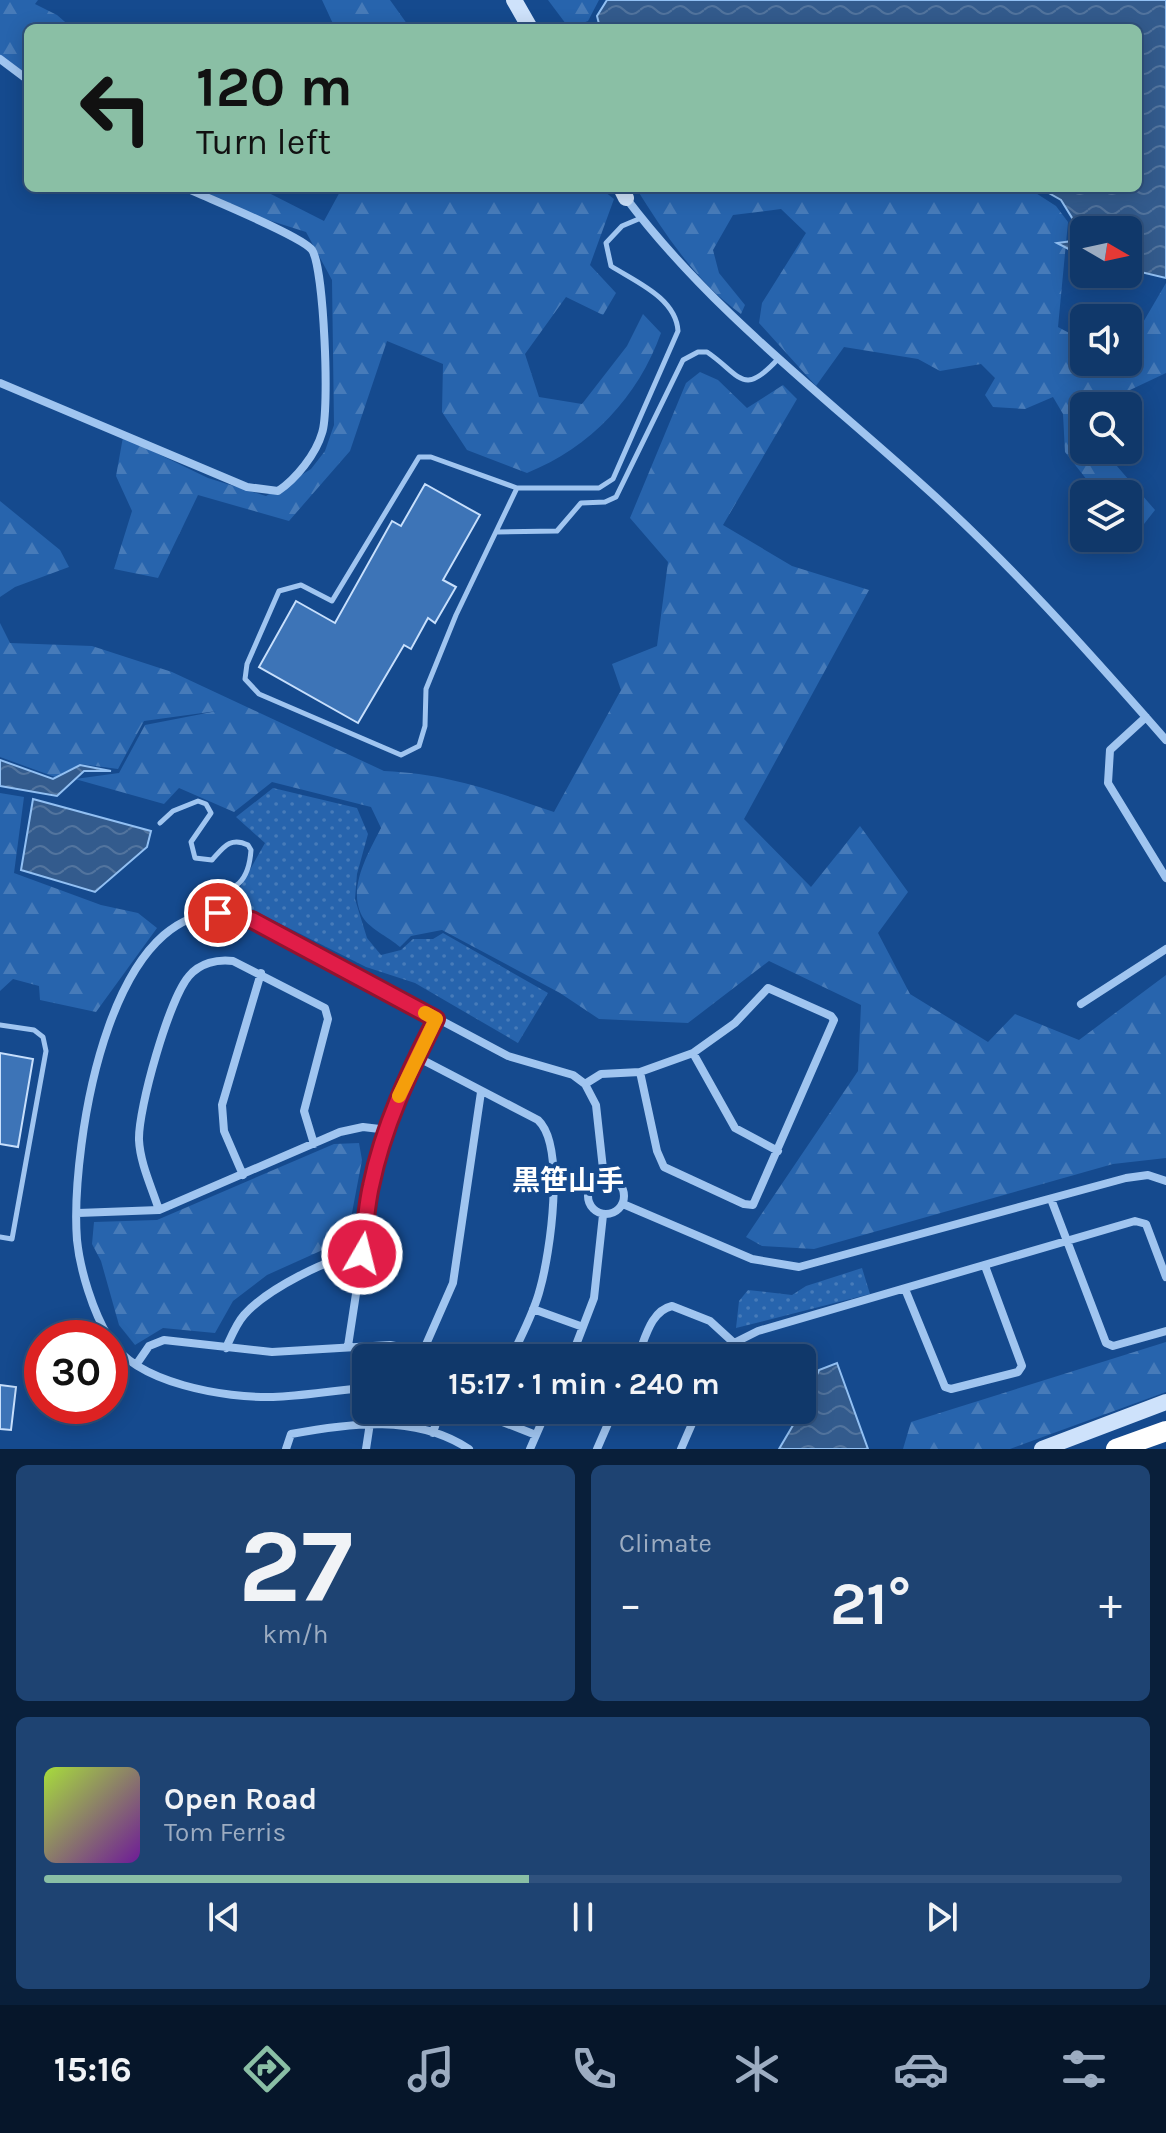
<!DOCTYPE html>
<meta charset="utf-8">
<style>
:root{--surface:#10386a;--page:#1e4372;--text:#f1f3f6;--muted:#9cacc1;--line:#30527e;--accent:#8abfa5}
body{margin:0;font-family:Karla,"Noto Sans JP",sans-serif;background:var(--page);color:var(--text);height:100vh;display:flex;flex-direction:column;font-size:30px;white-space:nowrap}
*{box-sizing:border-box;margin:0}
p{font-size:26px;color:var(--muted)}
.icon{flex:none;width:44px;height:44px;fill:none;stroke:currentColor;stroke-width:2;stroke-linecap:round;stroke-linejoin:round}
.map{position:relative;height:1449px;overflow:hidden}
.sheet{display:flex;flex-direction:column;gap:16px;padding:16px;background:#091f3a;flex:1}
.sheet>*{flex:none}
.banner{position:absolute;left:24px;top:24px;width:1118px;height:168px;border-radius:12px;box-shadow:0 4px 20px #0003,0 0 0 2px var(--line);background:#8abfa5;color:#111;overflow:hidden}
.needle{width:52px;rotate:99deg}
.fabs{position:absolute;left:1070px;top:216px;display:grid;gap:16px}
.fabs a{display:grid;place-items:center;width:72px;height:72px;border-radius:12px;background:var(--surface);box-shadow:0 4px 20px #0003,0 0 0 2px var(--line);font-size:40px}
.speed{position:absolute;left:24px;top:1320px;display:flex;gap:16px;font-size:40px;font-weight:700;text-align:center}
.speed>*{display:grid;place-content:center;width:104px;height:104px;border-radius:50%;background:var(--surface);box-shadow:0 4px 20px #0003,0 0 0 2px var(--line);line-height:1}
.speed .limit{border:12px solid #d22;background:#fff;color:#111}
.pin{position:absolute;display:grid;place-items:center;width:68px;height:68px;color:#fff;margin:-34px;border:4px solid #fff;border-radius:50%;box-shadow:0 2px 8px #0007}
.me{position:absolute;width:88px;margin:-44px;rotate:8deg;stroke-linejoin:round;filter:drop-shadow(0 0 6px #0008)}
.turn{display:flex;align-items:center;gap:28px;height:168px;padding:0 40px;font-size:36px}
.turn .icon{width:104px;height:104px;stroke-width:2.5}
.turn b{display:block;font-size:56px;line-height:68px}
.big{font-size:60px;font-weight:700;line-height:1.1}
.sheet .widget{flex:1;display:flex;flex-direction:column;justify-content:center;gap:12px;min-width:0;padding:0 28px;border-radius:12px;background:var(--page)}
.sheet .dial{align-items:center;gap:0}
.dial b{font-size:104px;line-height:1}
.song{display:flex;align-items:center;gap:24px}
.cover{width:96px;height:96px;border-radius:12px;background:linear-gradient(135deg,hsl(80 70% 55%),hsl(280 70% 35%))}
.played{height:8px;border-radius:4px;background:linear-gradient(90deg,var(--accent) 45%,var(--line) 45%)}
.keys{display:flex;justify-content:space-around;direction:ltr}
.heat{display:flex;justify-content:space-between;align-items:center;font-size:44px;direction:ltr}
.sheet .tiles{flex:1;display:grid;gap:16px;grid-template-columns:1fr 1fr}
.widget:last-child{grid-column:span 2}
.trip{position:absolute;left:352px;top:1344px;width:464px;height:80px;border-radius:12px;background:var(--surface);box-shadow:0 4px 20px #0003,0 0 0 2px var(--line);font-weight:700;line-height:80px;text-align:center}
.tabs{display:flex;height:128px;justify-content:space-around;align-items:center;background:#06162a;color:var(--muted)}
.tabs .icon{width:56px;height:56px}
.tabs .active{color:var(--accent)}
.tabs b{font-size:36px;color:var(--text)}
.map>svg:first-child{display:block}
.grass{fill:url(#grass-dots)}
.forest{fill:url(#forest-firs)}
.water{fill:url(#water-waves);stroke:#92c0f3;stroke-width:2}
.building{fill:#3d74b7;stroke:#c7dffc;stroke-width:2}
.lines{fill:none;stroke-linecap:round;stroke-linejoin:round}
.lane{stroke:#a0c5f0;stroke-width:5}
.street{stroke:#a0c5f0;stroke-width:8}
.secondary{stroke:#cee2fb;stroke-width:16}
.highway{stroke:#fff;stroke-width:20}
.route-casing{stroke:#92132f;stroke-width:20}
.route{stroke:#e11d48;stroke-width:14}
.slow{stroke:#f59e0b;stroke-width:14}
.labels{text-anchor:middle;dominant-baseline:central;stroke-width:8;stroke-linejoin:round;paint-order:stroke}
.quarter-label{font-size:28px;font-weight:bold;fill:#fff;stroke:#154a8e}
</style>
<div class="map">
<svg width="1166" height="1449" viewBox="0 0 1166 1449">
<defs>
<pattern id="grass-dots" width="8" height="8" patternUnits="userSpaceOnUse" patternTransform="scale(2)"><rect width="8" height="8" fill="#2764ad"/><path d="M2 2h.1M6 6h.1" fill="none" stroke="#477bb9" stroke-width="1.8" stroke-linecap="round"/></pattern>
<pattern id="forest-firs" width="22" height="20" patternUnits="userSpaceOnUse" patternTransform="scale(2)"><rect width="22" height="20" fill="#2764ad"/><path d="M5 1l3.5 6h-7zM16 11l3.5 6h-7z" fill="#477bb9"/></pattern>
<pattern id="water-waves" width="16" height="10" patternUnits="userSpaceOnUse" patternTransform="scale(2)"><rect width="16" height="10" fill="#335b8d"/><path d="M0 5q4-4 8 0t8 0" fill="none" stroke="#52749e"/></pattern>
</defs>
<rect width="100%" height="100%" fill="#154a8e"/>
<path class="grass" d="M273 788 357 808 368 834 357 874 355 899 367 938 381 955 401 950 413 939H433L443 933 548 993 518 1043 415 983 366 967 233 900 265 843 236 817Z
M862 1268 870 1294 736 1328 739 1301 748 1290 792 1295 806 1286Z"/>
<path class="forest" d="M0 0H38L35 4 57 15 72 28H28V83L0 60Z
M322 0H390L410 28H335Z
M548 0H599L588 21 569 28Z
M187 188H259L324 221 342 188H600L614 199 590 265 616 293 603 315 566 297 525 354 539 397 582 404 627 346 643 314 661 333C638 397 591 447 527 473L467 450 442 412 443 364 387 341 350 451 289 521 198 495 158 578 114 569 132 511 116 476 123 437 208 478 266 496 311 469 325 451 334 425 332 280 306 232 249 214Z
M636 188H1028L1056 206 1068 222 1058 327 1084 341V362H1128V334L1138 331 1166 283V373L1113 398 1110 406H1084V450H1103L1155 510 1133 538 1128 532V494H1098L1065 452 1063 414 1053 397 1025 409 993 407 985 395 995 378 981 364 940 371 918 359 844 347 816 386 759 323 762 303 806 233 781 209 733 215 713 250 719 273 745 305 741 314C696 282 665 234 636 188Z
M700 372 718 380 747 408 783 385 797 399 723 525 792 566 869 590 744 819 811 887 860 826 908 892 878 933 910 994 988 1042 1015 1014 1079 1040 1166 975V1158L1113 1164 814 1249 762 1246 746 1237 858 1071 861 1005 769 961 688 1023 599 1019 560 993 442 930 411 936 400 947C389 937 367 928 361 914 348 886 369 852 381 828L371 807 272 782 234 812 179 788 164 804 75 779 119 773 145 725 217 711 144 721 118 769 80 764 55 777 0 757V623L10 643 92 646 172 672 384 771C450 774 493 791 554 812L621 690 612 664 657 646 668 562 630 518 686 383Z
M0 501 60 550 69 567 15 587 0 597Z
M0 793 24 797 14 873 101 905 138 913 157 928 96 1012 40 1000 39 986 13 979 0 991Z
M359 1143 362 1160 347 1239 267 1275 233 1301 215 1333 163 1328 135 1345 119 1325 101 1261 92 1244 94 1222 157 1220 334 1144Z
M1166 1342V1392L1010 1449H903L911 1422Z"/>
<path class="water" d="M607 0H1166V278L1128 269V230H1084V257L1057 243 1072 241 1077 226 1061 200 1040 188H1138V28H600L597 16Z
M0 760 53 779 80 765 111 771H84L57 796 0 786Z
M33 799 151 831 147 847 95 892 21 870Z
M837 1363 868 1449H779L802 1410 819 1370Z"/>
<path class="building" d="M425 484 480 515 443 580 456 587 435 623 428 618 411 649 404 645 358 723 259 667 296 601 335 623 392 521 401 526Z
M0 1053 33 1059 18 1147 0 1144Z
M0 1385 16 1387 11 1430 0 1429Z"/>
<g class="lines">
<path class="lane" d="M517 488 456 615 426 689 425 726 419 746 401 755 259 694 245 679 247 664 279 591 301 585 332 601 419 457H431L517 488H599L613 479 678 331C676 298 636 282 611 266L606 243 622 226 641 218
M497 532 557 531 581 503 605 502 616 497 683 360 698 352H707C741 375 742 398 778 359
M160 823 173 811 198 801 206 804 211 813 191 842 195 858 212 860C223 848 230 836 248 845L251 850C248 894 225 889 193 903L190 920
M0 1025 34 1030 43 1037 46 1051 12 1239 0 1237"/>
<path class="street" d="M0 59 28 80
M626 198C708 307 817 390 918 481 1008 561 1087 650 1166 740
M0 383 247 487 278 491C296 479 316 454 322 433 330 411 324 268 312 250 302 236 207 198 186 188
M1146 717 1110 750 1108 783 1166 878
M1081 1004 1166 949
M693 1053 735 1128 778 1151
M417 1057 538 1120C566 1146 550 1254 540 1289 534 1313 521 1336 511 1358
M585 1084 601 1074 640 1072 693 1053 735 1023 768 988 831 1016 834 1020 753 1205 744 1204 664 1167 657 1151 640 1072
M243 1175 224 1131 222 1105 261 973
M588 1196a18 18 0 1 1 36 0a18 18 0 1 1-36 0Z
M1051 1199 1106 1343 1113 1346 1166 1331
M623 1204 752 1259 799 1267 1126 1178 1148 1175 1166 1181
M159 1210C152 1188 140 1163 139 1140 138 1109 169 999 189 976 200 963 217 959 233 961L325 1008 328 1019 304 1111 314 1144
M78 1213 159 1210 340 1132 363 1127 388 1130
M905 1289 945 1387 951 1389 1018 1372 1022 1366 985 1266
M533 1309 583 1327
M109 1338C93 1312 80 1270 77 1240 70 1151 110 867 252 920L508 1056 573 1075 585 1084 596 1105 604 1178
M110 1339C136 1384 226 1398 273 1397 304 1396 335 1390 366 1388
M348 1346 375 1170 400 1091 436 1019
M226 1348C231 1337 236 1324 244 1315 266 1290 330 1256 362 1254
M424 1349 453 1283 481 1092
M571 1358 594 1298 603 1215
M637 1358C645 1340 650 1311 672 1306L710 1321 734 1343
M722 1358 734 1343 758 1331 1135 1221 1146 1224 1166 1277
M136 1365 149 1346 164 1340 272 1352 390 1345 459 1358
M472 1410 536 1435
M433 1433 440 1410
M286 1449 291 1434C350 1423 416 1414 469 1449
M366 1449 370 1423
M530 1449 547 1410
M597 1449 614 1410
M681 1449 698 1410"/>
<path class="secondary" d="M514 0 530 28
M621 188 626 198
M1042 1449 1166 1402"/>
<path class="highway" d="M1116 1449 1166 1431"/>
</g>
<g class="lines">
<defs>
<path id="route" d="M218 913 252 920 436 1019C409 1072 383 1127 371 1186 366 1208 365 1231 362 1254"/>
</defs>
<use href="#route" class="route-casing"/>
<use href="#route" class="route"/>
<path class="slow" d="M399 1096 436 1019 425 1013"/>
</g>
<g class="labels">
<g class="quarter-label">
<text x="568" y="1180">黒笹山手</text>
</g>
</g>
</svg>
<div class="fabs">
<a><svg class="needle" viewBox="-14 -14 28 28"><path d="M0-13l5 13h-10z" fill="#e53935"/><path d="M0 13l5-13h-10z" fill="#9cacc1"/></svg></a>
<a><svg class="icon" aria-label="sound" viewBox="0 0 24 24"><path d="M4 9h4l5-4v14l-5-4H4zM17 9q2 3 0 6"/></svg></a>
<a><svg class="icon" aria-label="search" viewBox="0 0 24 24"><circle cx="10" cy="10" r="6"/><path d="M15 15l6 6"/></svg></a>
<a><svg class="icon" aria-label="layers" viewBox="0 0 24 24"><path d="M12 4l9 5-9 5-9-5zM3 14l9 5 9-5"/></svg></a>
</div>
<div class="speed"><div class="limit">30</div></div>
<div class="pin" style="left:218px;top:913px;background:#d93025"><svg class="icon" aria-label="arrive" viewBox="0 0 24 24"><path d="M6 21V4h12l-3 4 3 4H6"/></svg></div>
<svg class="me" style="left:362px;top:1254px" viewBox="-20 -20 40 40"><circle r="17" fill="#e11d48" stroke="#fff" stroke-width="3"/><path d="M0-11L8 9 0 5-8 9z" fill="#fff"/></svg>
<div class="trip">15:17 · 1 min · 240 m</div>
<div class="banner">
<div class="turn"><svg class="icon" aria-label="left" viewBox="0 0 24 24"><path d="M17 20v-9H6M10 6l-5 5 5 5"/></svg><div><b>120 m</b>Turn left</div></div>
</div>
</div>
<section class="sheet">
<div class="tiles">
<div class="widget dial"><b>27</b><p>km/h</p></div>
<div class="widget"><p>Climate</p>
<div class="heat"><a>−</a><b class="big">21°</b><a>+</a></div>
</div>
<div class="widget">
<div class="song"><i class="cover"></i><div><b>Open Road</b><p>Tom Ferris</p></div></div>
<div class="played"></div>
<div class="keys"><svg class="icon" aria-label="previous" viewBox="0 0 24 24"><path d="M18 5L8 12l10 7zM5 5v14"/></svg><svg class="icon" aria-label="pause" viewBox="0 0 24 24"><path d="M8 5v14M16 5v14"/></svg><svg class="icon" aria-label="next" viewBox="0 0 24 24"><path d="M6 5l10 7-10 7zM19 5v14"/></svg></div>
</div>
</div>
</section>
<nav class="tabs">
<b>15:16</b>
<svg class="icon active" aria-label="directions" viewBox="0 0 24 24"><path d="M12 3l9 9-9 9-9-9zM9 14v-3h6M13 9l2 2-2 2"/></svg>
<svg class="icon" aria-label="music" viewBox="0 0 24 24"><path d="M9 18V5l10-2v13"/><circle cx="6" cy="18" r="3"/><circle cx="16" cy="16" r="3"/></svg>
<svg class="icon" aria-label="phone" viewBox="0 0 24 24"><path d="M5 4h4l2 5-3 2q2 4 5 5l2-3 5 2v4C11 20 4 13 5 4z"/></svg>
<svg class="icon" aria-label="climate" viewBox="0 0 24 24"><path d="M12 3v18M4 7l16 10M4 17L20 7"/></svg>
<svg class="icon" aria-label="car" viewBox="0 0 24 24"><path d="M5 17H2v-5l4-1 3-4h7l3 4 3 1v5h-3M9 17h6M6 11h13"/><circle cx="7" cy="17" r="2"/><circle cx="17" cy="17" r="2"/></svg>
<svg class="icon" aria-label="filters" viewBox="0 0 24 24"><path d="M4 7h16M4 17h16"/><circle cx="9" cy="7" r="2"/><circle cx="15" cy="17" r="2"/></svg>
</nav>
